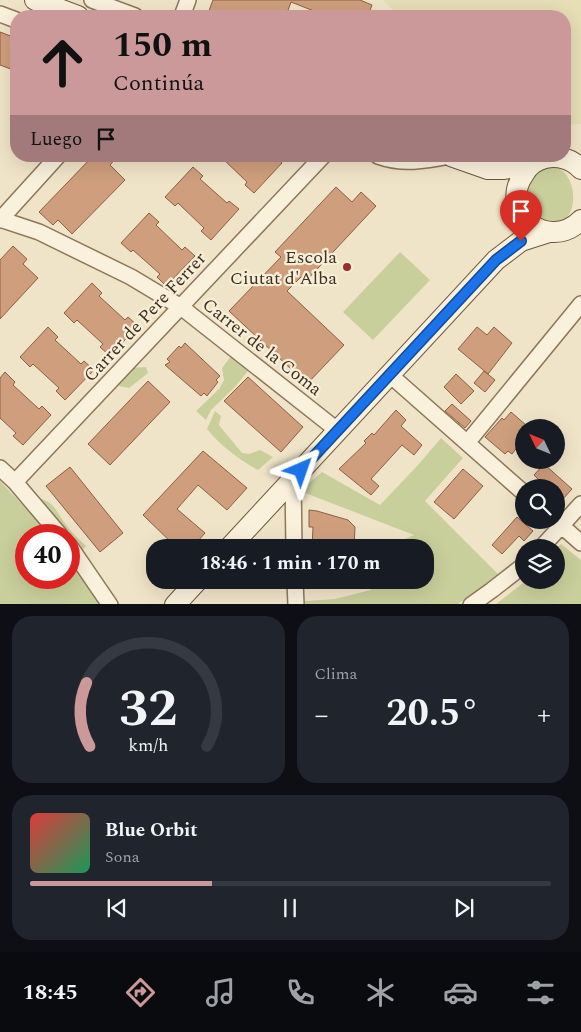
<!DOCTYPE html>
<html lang="es">
<meta charset="utf-8">
<style>
:root{--surface:#171b24;--page:#20242c;--text:#f1f3f6;--muted:#9ea1a6;--line:#363941;--accent:#cc999b}
body{margin:0;font-family:Spectral,serif;background:var(--page);color:var(--text);height:100vh;display:flex;flex-direction:column;font-size:19px;white-space:nowrap}
*{box-sizing:border-box;margin:0}
p{font-size:16px;color:var(--muted)}
.icon{flex:none;width:28px;height:28px;fill:none;stroke:currentColor;stroke-width:2;stroke-linecap:round;stroke-linejoin:round}
.map{position:relative;height:604px;overflow:hidden}
.drawer{display:flex;flex-direction:column;gap:12px;padding:12px;background:#0d0f14;flex:1}
.drawer>*{flex:none}
.guide{position:absolute;left:10px;top:10px;width:561px;height:152px;border-radius:20px;box-shadow:0 5px 20px #0002;background:#cc999b;color:#111;overflow:hidden}
.needle{width:32px;rotate:313deg}
.controls{position:absolute;left:515px;top:419px;display:grid;gap:10px}
.controls a{display:grid;place-items:center;width:50px;height:50px;border-radius:50%;background:var(--surface);box-shadow:0 5px 20px #0002;font-size:25px}
.speed{position:absolute;left:15px;top:524px;display:flex;gap:10px;font-size:25px;font-weight:700;text-align:center}
.speed>*{display:grid;place-content:center;width:65px;height:65px;border-radius:50%;background:var(--surface);box-shadow:0 5px 20px #0002;line-height:1}
.speed .limit{border:8px solid #d22;background:#fff;color:#111}
.pin{position:absolute;display:grid;place-items:center;width:42px;height:42px;color:#fff;margin:-51px -21px;border-radius:50% 50% 50% 0;rotate:-45deg;box-shadow:0 0 5px #0007}
.pin .icon{rotate:45deg}
.me{position:absolute;width:55px;margin:-28px;rotate:43deg;stroke-linejoin:round;filter:drop-shadow(0 0 4px #0008)}
.turn{display:flex;align-items:center;gap:18px;height:105px;padding:0 20px;font-size:22px}
.turn .icon{width:65px;height:65px;stroke-width:2.5}
.turn b{display:block;font-size:35px;line-height:42px}
.then{display:flex;align-items:center;height:48px;padding:0 20px;background:#0003;gap:10px;font-size:19px}
.big{font-size:38px;font-weight:700;line-height:1.1}
.drawer .card{flex:1;display:flex;flex-direction:column;justify-content:center;gap:8px;min-width:0;padding:0 18px;border-radius:20px;background:var(--page)}
.drawer .dial{align-items:center;gap:0}
.dial svg{height:130px;overflow:visible;fill:none;stroke:var(--line);stroke-width:7;stroke-linecap:round;text-anchor:middle}
.dial text{fill:var(--text);stroke:none}
.song{display:flex;align-items:center;gap:15px}
.cover{width:60px;height:60px;border-radius:8px;background:linear-gradient(135deg,hsl(0 70% 55%),hsl(150 70% 35%))}
.played{height:5px;border-radius:2px;background:linear-gradient(90deg,var(--accent) 35%,var(--line) 35%)}
.keys{display:flex;justify-content:space-around;direction:ltr}
.heat{display:flex;justify-content:space-between;align-items:center;font-size:28px;direction:ltr}
.drawer .tiles{flex:1;display:grid;gap:12px;grid-template-columns:1fr 1fr}
.card:last-child{grid-column:span 2}
.trip{position:absolute;left:146px;top:539px;width:288px;height:50px;border-radius:20px;background:var(--surface);box-shadow:0 5px 20px #0002;font-weight:700;line-height:50px;text-align:center}
.dock{display:flex;height:80px;justify-content:space-around;align-items:center;background:#090b0e;color:var(--muted)}
.dock .icon{width:35px;height:35px}
.dock .active{color:var(--accent)}
.dock b{font-size:22px;color:var(--text)}
.map>svg:first-child{display:block}
.farmland{fill:#e6deb5}
.green{fill:#c9cf9b}
.building{fill:#cf9f7d;stroke:#8d5f41}
.lines{fill:none;stroke-linecap:round;stroke-linejoin:round}
.street-casing{stroke:#8d765c;stroke-width:18}
.secondary-casing{stroke:#6f573f;stroke-width:22}
.street{stroke:#faf1dc;stroke-width:15}
.secondary{stroke:#faf1dc;stroke-width:20}
.route-casing{stroke:#114b97;stroke-width:12}
.route{stroke:#1a73e8;stroke-width:9}
.poi-dot{fill:#9e2a2b;stroke:#f7eed8;stroke-width:2}
.labels{text-anchor:middle;dominant-baseline:central;stroke-width:4.5;stroke-linejoin:round;paint-order:stroke}
.poi-label{font-size:18px;fill:#3d2e20;stroke:#f7eed8;text-anchor:end}
.street-label{font-size:18px;fill:#3d2e20;stroke:#f7eed8}
</style>
<div class="map">
<svg width="581" height="605" viewBox="0 0 581 605">
<rect width="100%" height="100%" fill="#f0e4c8"/>
<path class="farmland" d="M383 0H581V124L565 125V16H398Z"/>
<path class="green" d="M549 166C581 167 581 227 551 224 545 223 537 216 531 213L525 195C531 180 532 172 549 166Z
M400 252 430 280 373 340 343 312Z
M232 355 252 366 235 387 211 410 206 420 196 411 219 389 224 380 222 368Z
M146 367 148 373 129 388 119 386C123 368 129 368 146 367Z
M215 411 221 416 219 425 242 453 249 454 260 450 273 457 258 470C238 459 221 446 207 429Z
M441 438 463 458 425 501 500 576 458 604H305V601L335 599 371 590 370 580H425V548L386 547 414 535 300 491 322 472 380 505 418 465Z
M0 481 32 515 48 535H26V578H69V562L101 604H0Z
M38 498C55 502 55 510 64 522 70 531 78 538 86 546L80 552 69 539V535H65Z
M561 544 581 560V604H496L527 580H556V549Z"/>
<path class="building" d="M213 0H360L372 5 368 16H333L319 11V13L291 2 286 16H207Z
M0 32 16 38V71L0 65Z
M93 156H118L110 165 125 180 72 234 58 220 53 225 39 212Z
M220 156H275L282 163 254 193 245 185 247 182Z
M193 167 203 176 200 179 227 203 229 201 239 209 211 240 201 231 204 228 178 203 175 206 165 197Z
M336 187 352 202 361 192 376 206 306 281 301 277 287 291 344 345 307 384 229 311 281 257 275 252Z
M149 213 159 222 156 225 182 250 185 247 195 256 166 286 157 277 160 274 133 250 131 252 121 243Z
M13 246 27 259 23 264 38 278 0 319V260Z
M92 283 102 293 99 296 125 320 128 317 138 326 110 356 100 347 103 344 77 320 74 323 64 313Z
M48 327 58 337 55 340 81 364 84 361 94 370 65 400 56 391 59 388 33 364 30 367 20 357Z
M477 327 487 335 494 327 512 343 488 374 458 349Z
M185 343 220 376 216 380 218 382 207 396 204 393 201 396 165 365 170 362 167 359 179 346 181 348Z
M484 371 495 380 485 392 474 383Z
M5 372 15 382 13 385 39 409 42 406 51 415 23 445 13 436 16 433 0 418V378Z
M456 374 474 391 461 404 444 387Z
M248 377 303 427 281 452 224 401Z
M148 381 170 402 110 465 88 444Z
M452 404 471 421 465 428 445 411Z
M396 410 406 420 401 426 422 445 414 455 402 445 371 479 379 486 371 495 339 469 366 443 364 441 372 433 374 435Z
M511 412 527 426 524 428V432L516 442 519 445 512 454 508 451 505 454 485 437 502 418 504 420Z
M203 451 247 488 227 510 198 485 177 509 205 533 192 548H177L143 515Z
M544 464 572 489 562 500 556 495V488H547L534 475Z
M70 467 123 533 100 552 46 486Z
M463 469 483 486 454 519 434 502Z
M309 510 317 511 348 520 355 527 354 548H312L313 527H309Z
M517 517 533 531 524 541 519 536 502 554 492 545Z"/>
<g class="lines">
<defs>
<path id="street" d="M92 0 135 16
M0 14 16 20
M182 16 188 0
M378 156C402 165 425 161 450 156
M0 219 39 232 131 277 181 307 337 430
M0 220 58 156
M389 374 524 493
M467 443 581 304
M0 468 15 482 60 535
M293 479 294 548
M15 482 323 156
M555 520 581 543
M69 545 110 605
M541 548 581 504
M295 580 296 605
M471 605 492 590 524 565"/>
<path id="secondary" d="M35 0 78 16
M451 156 488 169H504L533 163
M581 169C572 159 558 155 545 158 535 161 529 165 524 174 497 212 548 253 581 220
M229 548 496 260 521 241 549 232
M175 605 198 580"/>
</defs>
<use href="#street" class="street-casing"/>
<use href="#secondary" class="secondary-casing"/>
<use href="#street" class="street"/>
<use href="#secondary" class="secondary"/>
</g>
<g class="lines">
<defs>
<path id="route" d="M301 470 496 260 521 241"/>
</defs>
<use href="#route" class="route-casing"/>
<use href="#route" class="route"/>
</g>
<circle class="poi-dot" cx="347" cy="267" r="5"/>
<g class="labels">
<g class="poi-label">
<text x="337" y="257">Escola<tspan x="337" dy="21">Ciutat d'Alba</tspan></text>
</g>
<g class="street-label">
<text transform="translate(145 317) rotate(-47)">Carrer de Pere Ferrer</text>
<text transform="translate(262 347) rotate(38)">Carrer de la Coma</text>
</g>
</g>
</svg>
<div class="controls">
<a><svg class="needle" viewBox="-14 -14 28 28"><path d="M0-13l5 13h-10z" fill="#e53935"/><path d="M0 13l5-13h-10z" fill="#9ea1a6"/></svg></a>
<a><svg class="icon" aria-label="search" viewBox="0 0 24 24"><circle cx="10" cy="10" r="6"/><path d="M15 15l6 6"/></svg></a>
<a><svg class="icon" aria-label="layers" viewBox="0 0 24 24"><path d="M12 4l9 5-9 5-9-5zM3 14l9 5 9-5"/></svg></a>
</div>
<div class="speed"><div class="limit">40</div></div>
<div class="pin" style="left:521px;top:241px;background:#d93025"><svg class="icon" aria-label="arrive" viewBox="0 0 24 24"><path d="M6 21V4h12l-3 4 3 4H6"/></svg></div>
<svg class="me" style="left:301px;top:470px" viewBox="-20 -20 40 40"><path d="M0-17L14 15 0 8-14 15z" fill="#1a73e8" stroke="#fff" stroke-width="4"/></svg>
<div class="trip">18:46 · 1 min · 170 m</div>
<div class="guide">
<div class="turn"><svg class="icon" aria-label="ahead" viewBox="0 0 24 24"><path d="M12 20V5M6 11l6-6 6 6"/></svg><div><b>150 m</b>Continúa</div></div>
<div class="then">Luego<svg class="icon" aria-label="arrive" viewBox="0 0 24 24"><path d="M6 21V4h12l-3 4 3 4H6"/></svg></div>
</div>
</div>
<section class="drawer">
<div class="tiles">
<div class="card dial"><svg viewBox="0 0 100 80">
<path d="M14 69A42 42 0 1 1 86 69"/>
<path d="M14 69A42 42 0 0 1 12 30" stroke="#cc999b"/>
<text x="50" y="56" font-size="32" font-weight="700">32</text>
<text x="50" y="72" font-size="11">km/h</text>
</svg></div>
<div class="card"><p>Clima</p>
<div class="heat"><a>−</a><b class="big">20.5°</b><a>+</a></div>
</div>
<div class="card">
<div class="song"><i class="cover"></i><div><b>Blue Orbit</b><p>Sona</p></div></div>
<div class="played"></div>
<div class="keys"><svg class="icon" aria-label="previous" viewBox="0 0 24 24"><path d="M18 5L8 12l10 7zM5 5v14"/></svg><svg class="icon" aria-label="pause" viewBox="0 0 24 24"><path d="M8 5v14M16 5v14"/></svg><svg class="icon" aria-label="next" viewBox="0 0 24 24"><path d="M6 5l10 7-10 7zM19 5v14"/></svg></div>
</div>
</div>
</section>
<nav class="dock">
<b>18:45</b>
<svg class="icon active" aria-label="directions" viewBox="0 0 24 24"><path d="M12 3l9 9-9 9-9-9zM9 14v-3h6M13 9l2 2-2 2"/></svg>
<svg class="icon" aria-label="music" viewBox="0 0 24 24"><path d="M9 18V5l10-2v13"/><circle cx="6" cy="18" r="3"/><circle cx="16" cy="16" r="3"/></svg>
<svg class="icon" aria-label="phone" viewBox="0 0 24 24"><path d="M5 4h4l2 5-3 2q2 4 5 5l2-3 5 2v4C11 20 4 13 5 4z"/></svg>
<svg class="icon" aria-label="climate" viewBox="0 0 24 24"><path d="M12 3v18M4 7l16 10M4 17L20 7"/></svg>
<svg class="icon" aria-label="car" viewBox="0 0 24 24"><path d="M5 17H2v-5l4-1 3-4h7l3 4 3 1v5h-3M9 17h6M6 11h13"/><circle cx="7" cy="17" r="2"/><circle cx="17" cy="17" r="2"/></svg>
<svg class="icon" aria-label="filters" viewBox="0 0 24 24"><path d="M4 7h16M4 17h16"/><circle cx="9" cy="7" r="2"/><circle cx="15" cy="17" r="2"/></svg>
</nav>
